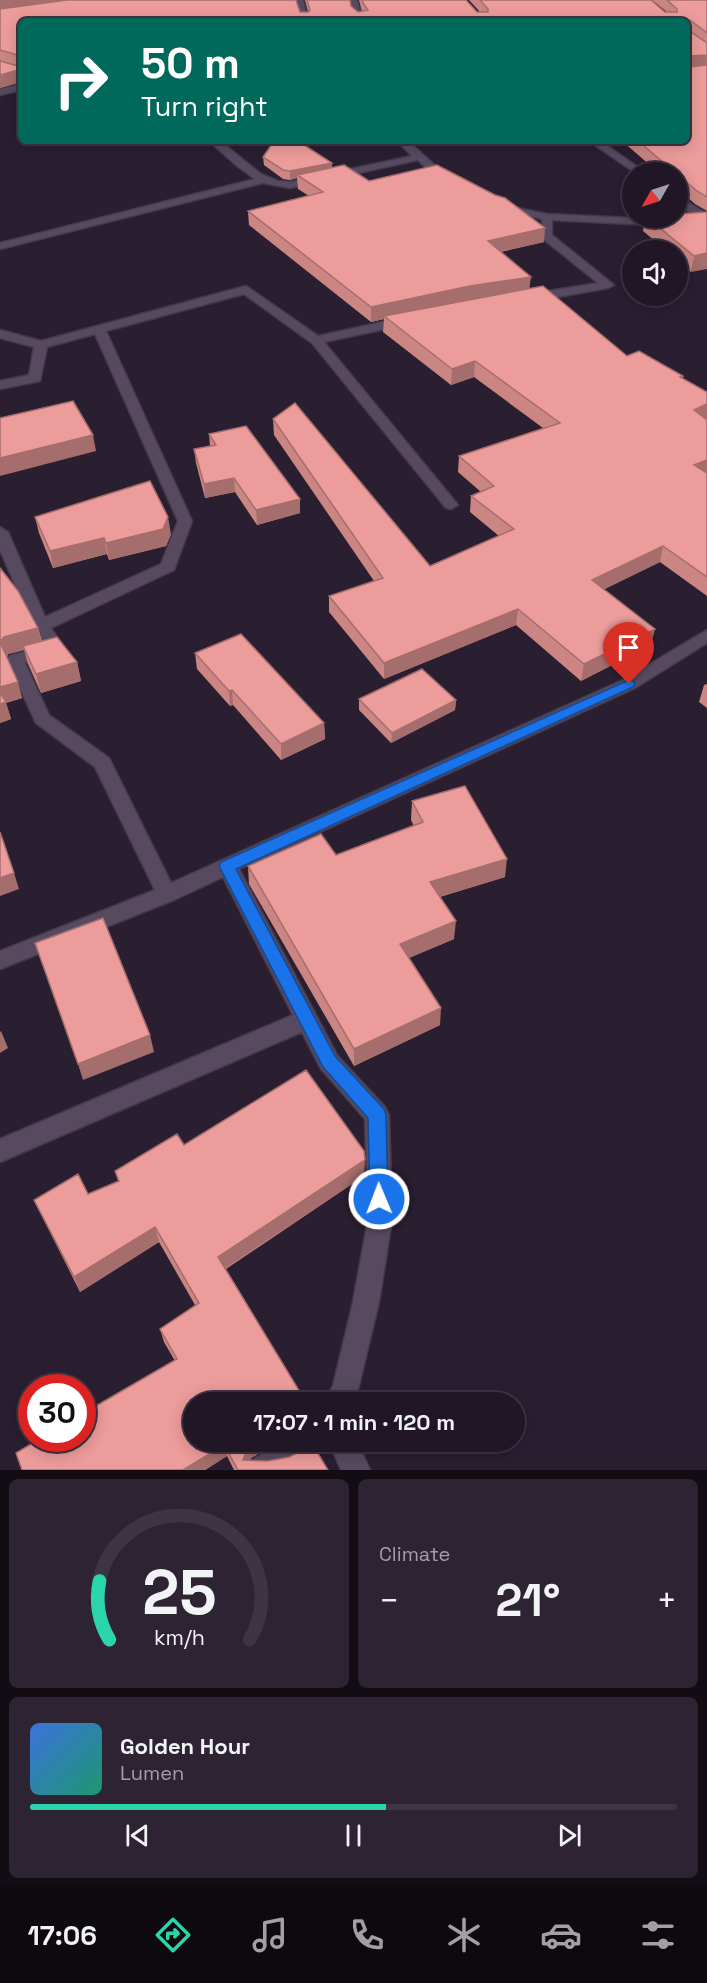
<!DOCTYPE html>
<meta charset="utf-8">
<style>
:root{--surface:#201625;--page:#2d2332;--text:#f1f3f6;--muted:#a29fa7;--line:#3d3542;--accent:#2ad5ac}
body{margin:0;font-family:"Space Grotesk",sans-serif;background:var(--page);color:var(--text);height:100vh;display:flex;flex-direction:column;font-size:22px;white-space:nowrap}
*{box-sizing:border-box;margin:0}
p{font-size:20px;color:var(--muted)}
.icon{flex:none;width:33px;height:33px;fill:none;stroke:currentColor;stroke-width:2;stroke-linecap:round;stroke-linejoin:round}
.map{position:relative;height:1470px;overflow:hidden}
.sheet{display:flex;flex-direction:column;gap:9px;padding:9px;background:#120c14;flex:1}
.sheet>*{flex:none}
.hud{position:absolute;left:18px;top:18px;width:672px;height:126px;border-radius:9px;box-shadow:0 3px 15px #0003,0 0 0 2px var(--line);background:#00695c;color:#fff;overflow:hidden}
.needle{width:39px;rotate:231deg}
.buttons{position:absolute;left:622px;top:162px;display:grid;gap:12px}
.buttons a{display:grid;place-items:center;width:66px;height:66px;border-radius:50%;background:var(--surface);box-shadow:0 3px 15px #0003,0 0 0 2px var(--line);font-size:30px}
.speed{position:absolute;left:18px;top:1374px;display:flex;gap:12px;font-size:30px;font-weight:700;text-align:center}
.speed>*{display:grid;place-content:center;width:78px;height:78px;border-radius:50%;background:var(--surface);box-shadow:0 3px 15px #0003,0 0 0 2px var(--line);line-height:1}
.speed .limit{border:9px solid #d22;background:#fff;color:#111}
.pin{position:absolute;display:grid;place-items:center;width:51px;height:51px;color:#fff;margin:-62px -26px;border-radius:50% 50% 50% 0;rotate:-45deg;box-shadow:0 0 6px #0007}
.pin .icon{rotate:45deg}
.me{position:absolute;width:66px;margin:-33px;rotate:359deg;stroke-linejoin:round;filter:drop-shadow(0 0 4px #0008)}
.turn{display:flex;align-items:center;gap:21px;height:126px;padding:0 24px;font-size:27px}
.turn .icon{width:78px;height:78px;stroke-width:2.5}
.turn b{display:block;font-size:42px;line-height:51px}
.big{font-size:45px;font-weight:700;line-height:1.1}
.sheet .tile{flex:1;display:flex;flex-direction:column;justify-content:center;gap:9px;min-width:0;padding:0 21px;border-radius:9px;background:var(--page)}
.sheet .dial{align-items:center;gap:0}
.dial svg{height:156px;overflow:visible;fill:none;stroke:var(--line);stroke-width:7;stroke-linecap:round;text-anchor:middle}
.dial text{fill:var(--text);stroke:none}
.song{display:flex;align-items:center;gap:18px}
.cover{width:72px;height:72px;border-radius:9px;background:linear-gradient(135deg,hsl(220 70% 55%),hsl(160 70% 35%))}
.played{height:6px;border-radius:3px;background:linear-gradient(90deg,var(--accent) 55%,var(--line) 55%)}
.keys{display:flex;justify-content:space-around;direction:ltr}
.heat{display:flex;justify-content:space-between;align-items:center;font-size:33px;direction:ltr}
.sheet .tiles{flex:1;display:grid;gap:9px;grid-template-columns:1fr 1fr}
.tile:last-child{grid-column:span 2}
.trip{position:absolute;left:183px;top:1392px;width:342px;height:60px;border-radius:30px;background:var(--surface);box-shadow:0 3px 15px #0003,0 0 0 2px var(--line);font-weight:700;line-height:60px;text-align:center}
.menu{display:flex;height:96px;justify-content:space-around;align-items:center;background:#0d090f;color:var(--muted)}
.menu .icon{width:42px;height:42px}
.menu .current{color:var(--accent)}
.menu b{font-size:27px;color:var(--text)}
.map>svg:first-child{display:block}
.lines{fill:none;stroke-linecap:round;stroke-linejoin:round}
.street-casing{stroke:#44394a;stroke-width:3}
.street{fill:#574a60;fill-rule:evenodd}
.wall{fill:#cb8684}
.shaded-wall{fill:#a56d6c}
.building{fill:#ec9c9a;stroke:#a56d6c;stroke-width:1.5}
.route{fill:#1a73e8;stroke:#114b97;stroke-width:1.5}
</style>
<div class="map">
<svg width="707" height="1470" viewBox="0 0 707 1470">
<rect width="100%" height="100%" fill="#2a1e31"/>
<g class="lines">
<defs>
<path id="street" d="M295 0H303L308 21H300Z
M349 0H357L361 15 366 21H358L353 16Z
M21 84V90L0 95V89Z
M209 141H220L261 174 278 181 290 182 412 156 397 141H408L439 169 455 179 446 181 431 173 418 160 290 188 263 183 0 249V243L255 179 237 166Z
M589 141H600L645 172H634Z
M678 196 707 214V224L652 225 552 220V235L614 285 608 288 530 302 524 298 530 294 598 283 542 238V219L497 208V204L547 214 652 219 698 218 678 204Z
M246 286 318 336 405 317 409 318V324L324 342 458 505 451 509 446 508 312 343 244 294 106 331 192 521 174 570 51 628 65 649 63 653 25 663 49 715 109 758 171 883 623 680 707 630V643L635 688 239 869 337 1055 385 1107 389 1115 392 1220 379 1302 355 1402H323L333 1386 353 1302 368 1220 365 1119 321 1069 302 1032 0 1162V1139L293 1015 223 877 174 900 0 969V951L155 890 95 767 36 723 7 660 9 656 46 646 33 626 0 550V527L8 532 45 617 161 564 178 521 95 334 47 347 40 381 0 389V381L29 375 34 347 0 338V330L41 341Z
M283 1442H322C310 1470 275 1470 248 1470L252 1460Z
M329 1442H357L370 1470H341Z"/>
</defs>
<use href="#street" class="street-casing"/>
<use href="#street" class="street"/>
</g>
<path class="wall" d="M0 0 300 12H308L305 0H350L351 6 358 12H362L359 0H466L477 12H480L469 0H651L665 12H667L652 0H707V211L695 204 678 189V172H658L622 141H687V21H21V82L0 88Z
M263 157 332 167 544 242 501 252 530 289 627 356 683 376V379L707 420V596L660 562 604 589 651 645 581 681 516 625 384 679 329 612V596L374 581 274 435 273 419 430 566 499 536 470 512 471 496 481 492 458 472 459 456 543 428 474 377 451 385 383 332 384 319 371 322 249 225 248 211 309 196 298 189 297 178 290 180 283 179 264 165Z
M707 212 691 272 678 261V250H666L643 231 645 218H678Z
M209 434 300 513 257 525 235 492 205 498 196 463 194 449 210 446Z
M35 517 171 534 166 546 109 560 107 554 53 568 39 533Z
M0 568 38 628 42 641 77 662 81 681 41 693 28 664 24 650 8 654 7 657 22 698 6 703 11 719 0 723Z
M195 653 324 723 325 739 281 760 233 705 230 706 197 669Z
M707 684V708L699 702 704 685Z
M359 699 456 700 455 710 391 743 359 710Z
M412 801 505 877 440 897 454 939 409 958 440 1025 354 1066 249 884 248 866 336 855 414 826 411 820Z
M306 1070 364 1151V1176L226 1269 303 1397 304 1402H194V1442H279L251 1458 250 1460 267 1461 289 1457 313 1445 328 1470H234L227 1456 205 1470H22L16 1453 41 1438H82V1414L175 1361 164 1342 160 1329 195 1305 159 1242 80 1292 34 1200 78 1174 88 1194 118 1181 115 1171 177 1134 184 1145Z"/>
<path class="shaded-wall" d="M0 0H87L0 10Z
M690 20 688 31H687V21Z
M707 55V66L687 68V58L689 56Z
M18 70 20 82 0 88V75Z
M332 163V171L297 175V178L290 180V171Z
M545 228 544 242 486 255 488 241Z
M707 253V269L691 272 694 256Z
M531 277 529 291 384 316V319L371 322V307L470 286Z
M475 361 474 377 451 385 452 369Z
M707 404V419L690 426 694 410Z
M93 435 96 451 0 476V458Z
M707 460V475L694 465Z
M234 478 235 492 205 498 204 484Z
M300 499V513L257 525 256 510Z
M168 517 171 534 166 546 109 560 106 543Z
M104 538 107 554 53 568 50 551Z
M663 546 660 562 589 597 592 580Z
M518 609 516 625 384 679V663Z
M38 628 42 645 23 646 24 650 8 654 5 659 0 642 4 637Z
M655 629 651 645 581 681 584 664Z
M77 662 81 681 41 693 36 674Z
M18 682 22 698 6 703 11 719 0 723V687Z
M232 690 233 705 230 706 229 691Z
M456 700 455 710 391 743 392 733Z
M324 723 325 739 281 760V744Z
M507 859 505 877 429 900 430 882Z
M14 873 19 889 0 896V878Z
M456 921 454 939 399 962 400 944Z
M441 1008 440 1025 354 1066V1049Z
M1 1031 8 1048 0 1053V1032Z
M150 1035 154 1052 83 1080 78 1064Z
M365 1160 364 1176 221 1271 218 1257Z
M155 1227 159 1242 80 1292 74 1277Z
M303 1397 304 1402H296Z
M257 1442H279L251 1458 247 1470 243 1460 248 1447Z
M224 1445 227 1456 205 1470H183Z"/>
<path class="building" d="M67 0H296L300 12H308L310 10 307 0H350L351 6 358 12 368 10 363 3 362 0H466L477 12H488V9L480 0H651L665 12H677V9L667 0H707V33L690 20 687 21 688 30 707 43V55L689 56 687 58V21H21V60V56L0 50V9Z
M687 59 689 67 707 65V197L697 191 678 175V172H675L638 141H687Z
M0 61 18 66 21 64V72L18 70 0 75Z
M274 141H298L332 163 290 171 283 170 263 157Z
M344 165 369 181 437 165 495 195 505 198 545 228 488 241 531 277 470 286 371 307 248 211 323 192 297 175Z
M707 212V253L694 256 648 218H678V214Z
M543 286 627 356 639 351 683 376 680 377 707 392V404L694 410 707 420V460L694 465 707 473V577L663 546 592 580 655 629 584 664 518 609 384 663 329 596 383 578 273 419 295 403 430 566 514 529 471 496 494 486 459 456 560 423 475 361 452 369 384 316Z
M73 401 93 435 0 458V418Z
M246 426 300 499 256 510 234 478 204 484 194 449 216 445 209 434Z
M150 481 168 517 163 529 106 543 104 538 50 551 35 517Z
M0 568 18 591 38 628 4 637 0 642 18 682 0 687Z
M241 634 324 723 281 744 232 690 229 691 195 653Z
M57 637 77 662 36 674 23 646Z
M422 669 456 700 392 733 359 699Z
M0 693 6 702 0 704Z
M465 786 507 859 430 882 456 921 400 944 441 1008 354 1049 248 866 321 834 336 855 423 822 412 801Z
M0 832 14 873 0 878Z
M103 918 150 1035 78 1064 35 943Z
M306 1070 364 1151 365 1160 218 1257 303 1397 296 1402H194V1442H257L248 1447 243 1460 267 1461 289 1457 313 1445 328 1470H238L224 1445 183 1470H22L16 1453 41 1438H82V1414L177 1359 160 1329 199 1303 155 1227 74 1277 34 1200 78 1174 88 1194 119 1181 115 1171 177 1134 184 1145Z"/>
<path class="route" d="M629 680 633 681 635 684 633 687 236 869 335 1056 384 1109 386 1115 388 1199 386 1205 379 1208 372 1205 370 1199 368 1118 323 1067 219 866 221 862Z"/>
</svg>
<div class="buttons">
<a><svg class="needle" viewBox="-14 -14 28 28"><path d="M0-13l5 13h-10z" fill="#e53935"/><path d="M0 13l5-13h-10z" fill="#a29fa7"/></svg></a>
<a><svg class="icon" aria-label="sound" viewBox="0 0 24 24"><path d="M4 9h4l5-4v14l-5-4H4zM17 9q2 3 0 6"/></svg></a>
</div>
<div class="speed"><div class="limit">30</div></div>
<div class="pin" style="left:629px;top:684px;background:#d93025"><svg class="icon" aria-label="arrive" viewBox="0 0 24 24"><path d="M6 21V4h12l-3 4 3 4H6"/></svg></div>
<svg class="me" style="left:379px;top:1199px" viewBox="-20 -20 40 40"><circle r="17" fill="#1a73e8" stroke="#fff" stroke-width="3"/><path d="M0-11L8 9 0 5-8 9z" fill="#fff"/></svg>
<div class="trip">17:07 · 1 min · 120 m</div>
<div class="hud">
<div class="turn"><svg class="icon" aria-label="right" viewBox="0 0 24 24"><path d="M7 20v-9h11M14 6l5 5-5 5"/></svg><div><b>50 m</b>Turn right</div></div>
</div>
</div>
<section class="sheet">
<div class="tiles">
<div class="tile dial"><svg viewBox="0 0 100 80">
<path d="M14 69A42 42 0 1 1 86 69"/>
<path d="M14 69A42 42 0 0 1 9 39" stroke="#2ad5ac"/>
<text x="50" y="56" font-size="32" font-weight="700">25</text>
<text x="50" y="72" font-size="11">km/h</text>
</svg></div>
<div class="tile"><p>Climate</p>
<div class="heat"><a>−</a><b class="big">21°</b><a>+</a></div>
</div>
<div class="tile">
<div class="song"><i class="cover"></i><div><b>Golden Hour</b><p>Lumen</p></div></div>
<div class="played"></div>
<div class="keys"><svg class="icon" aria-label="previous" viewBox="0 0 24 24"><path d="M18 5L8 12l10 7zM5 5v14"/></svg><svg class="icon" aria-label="pause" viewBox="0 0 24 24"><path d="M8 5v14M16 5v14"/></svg><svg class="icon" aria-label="next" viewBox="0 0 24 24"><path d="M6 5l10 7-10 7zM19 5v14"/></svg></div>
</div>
</div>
</section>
<nav class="menu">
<b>17:06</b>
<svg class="icon current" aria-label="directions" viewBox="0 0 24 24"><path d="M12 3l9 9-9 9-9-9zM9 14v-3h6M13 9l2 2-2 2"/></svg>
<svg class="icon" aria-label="music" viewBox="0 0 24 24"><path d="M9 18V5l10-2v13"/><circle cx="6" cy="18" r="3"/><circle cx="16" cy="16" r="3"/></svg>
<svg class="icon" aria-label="phone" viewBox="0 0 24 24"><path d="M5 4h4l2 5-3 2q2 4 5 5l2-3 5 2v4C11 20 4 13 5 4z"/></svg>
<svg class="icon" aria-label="climate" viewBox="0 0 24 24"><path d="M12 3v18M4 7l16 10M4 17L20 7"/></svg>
<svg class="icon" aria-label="car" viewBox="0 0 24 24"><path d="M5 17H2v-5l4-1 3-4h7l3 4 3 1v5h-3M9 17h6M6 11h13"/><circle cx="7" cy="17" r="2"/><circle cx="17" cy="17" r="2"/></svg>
<svg class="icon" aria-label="filters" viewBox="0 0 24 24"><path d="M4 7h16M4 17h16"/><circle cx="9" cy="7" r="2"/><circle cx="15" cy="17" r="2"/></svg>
</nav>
